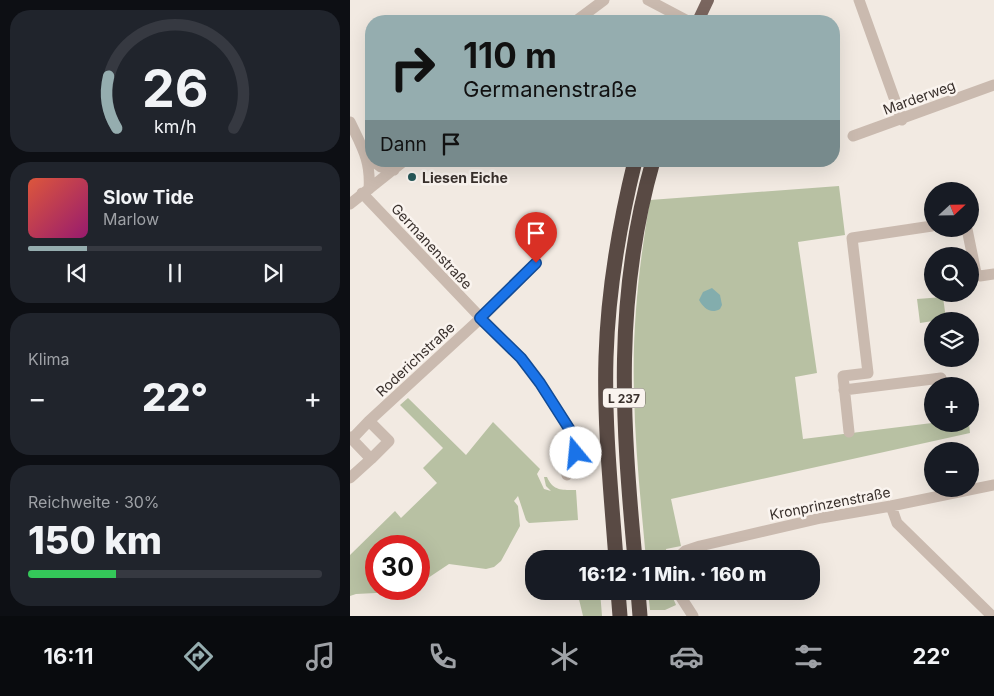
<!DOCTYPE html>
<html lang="de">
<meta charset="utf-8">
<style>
:root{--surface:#171b24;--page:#20242c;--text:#f1f3f6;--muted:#9ea1a6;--line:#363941;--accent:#95adaf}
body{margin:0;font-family:Inter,sans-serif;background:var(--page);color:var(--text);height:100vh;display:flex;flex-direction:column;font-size:19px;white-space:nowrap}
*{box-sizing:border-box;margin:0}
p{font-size:16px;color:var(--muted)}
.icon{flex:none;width:28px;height:28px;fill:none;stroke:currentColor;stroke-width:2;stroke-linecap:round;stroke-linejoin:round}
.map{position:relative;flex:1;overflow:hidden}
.details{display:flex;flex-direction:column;gap:10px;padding:10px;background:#0d0f14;width:350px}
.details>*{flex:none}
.guide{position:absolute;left:15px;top:15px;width:475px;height:152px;border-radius:20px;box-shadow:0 5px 20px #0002;background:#95adaf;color:#111;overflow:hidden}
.needle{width:32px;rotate:68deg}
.buttons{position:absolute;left:574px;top:182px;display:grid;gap:10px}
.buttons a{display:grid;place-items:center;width:55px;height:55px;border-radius:50%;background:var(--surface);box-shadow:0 5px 20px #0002;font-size:25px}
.speed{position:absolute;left:15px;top:535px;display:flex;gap:10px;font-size:25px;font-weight:700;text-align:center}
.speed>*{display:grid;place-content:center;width:65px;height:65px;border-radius:50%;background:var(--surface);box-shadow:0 5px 20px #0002;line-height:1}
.speed .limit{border:8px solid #d22;background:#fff;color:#111}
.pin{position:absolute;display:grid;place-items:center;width:42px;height:42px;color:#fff;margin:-51px -21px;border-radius:50% 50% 50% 0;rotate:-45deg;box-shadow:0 0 5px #0007}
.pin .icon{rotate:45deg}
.me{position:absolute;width:55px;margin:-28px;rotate:343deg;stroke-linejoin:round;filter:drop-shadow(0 0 4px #0008)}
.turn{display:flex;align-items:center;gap:18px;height:105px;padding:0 15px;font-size:22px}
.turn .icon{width:65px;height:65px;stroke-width:2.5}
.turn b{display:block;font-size:35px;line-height:42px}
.then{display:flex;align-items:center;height:48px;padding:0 15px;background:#0003;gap:10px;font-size:19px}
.big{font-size:38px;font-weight:800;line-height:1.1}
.details .widget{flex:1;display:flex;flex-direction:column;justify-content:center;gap:8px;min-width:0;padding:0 18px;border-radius:20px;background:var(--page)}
.details .dial{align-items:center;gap:0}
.dial svg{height:130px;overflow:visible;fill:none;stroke:var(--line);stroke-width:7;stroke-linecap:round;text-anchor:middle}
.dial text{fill:var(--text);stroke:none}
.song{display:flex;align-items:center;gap:15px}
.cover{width:60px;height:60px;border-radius:8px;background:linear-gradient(135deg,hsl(10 70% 55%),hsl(320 70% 35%))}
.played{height:5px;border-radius:2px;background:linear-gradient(90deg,var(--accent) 20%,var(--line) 20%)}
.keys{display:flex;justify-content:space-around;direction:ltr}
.heat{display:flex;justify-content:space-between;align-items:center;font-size:28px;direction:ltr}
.charge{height:8px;border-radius:4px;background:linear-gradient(90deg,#34c759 30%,var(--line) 0)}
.trip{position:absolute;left:175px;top:550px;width:295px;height:50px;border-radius:20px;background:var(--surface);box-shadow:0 5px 20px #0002;font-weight:800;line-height:50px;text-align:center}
.tabs{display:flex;height:80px;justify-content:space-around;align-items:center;background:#090b0e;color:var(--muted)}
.tabs .icon{width:35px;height:35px}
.tabs .selected{color:var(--accent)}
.tabs b{font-size:22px;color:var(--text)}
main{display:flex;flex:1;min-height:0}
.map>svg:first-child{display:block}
.green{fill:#b8c1a3}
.water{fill:#83adad}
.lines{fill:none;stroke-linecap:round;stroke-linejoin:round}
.minor{stroke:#cabaaf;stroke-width:11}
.major{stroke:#7a665f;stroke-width:12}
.highway{stroke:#594a44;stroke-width:15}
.route-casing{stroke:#114b97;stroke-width:12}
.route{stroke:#1a73e8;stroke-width:9}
.poi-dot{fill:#255758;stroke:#faf4ef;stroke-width:2}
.labels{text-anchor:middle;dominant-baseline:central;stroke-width:5;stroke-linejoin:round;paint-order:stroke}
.shield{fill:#faf4ef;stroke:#736b66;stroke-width:1}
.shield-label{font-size:12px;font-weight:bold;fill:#39302c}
.street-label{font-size:14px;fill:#39302c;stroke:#faf4ef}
.poi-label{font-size:14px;font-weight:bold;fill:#39302c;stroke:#faf4ef;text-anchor:start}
</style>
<main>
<section class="details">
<div class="widget dial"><svg viewBox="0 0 100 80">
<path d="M14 69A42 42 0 1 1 86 69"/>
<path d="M14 69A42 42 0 0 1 9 37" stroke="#95adaf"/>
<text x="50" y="56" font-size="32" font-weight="700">26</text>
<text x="50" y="72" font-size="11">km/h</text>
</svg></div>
<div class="widget">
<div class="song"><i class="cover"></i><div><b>Slow Tide</b><p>Marlow</p></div></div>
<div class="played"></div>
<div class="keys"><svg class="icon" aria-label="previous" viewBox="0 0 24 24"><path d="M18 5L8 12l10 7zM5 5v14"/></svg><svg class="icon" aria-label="pause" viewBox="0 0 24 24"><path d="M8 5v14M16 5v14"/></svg><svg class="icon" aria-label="next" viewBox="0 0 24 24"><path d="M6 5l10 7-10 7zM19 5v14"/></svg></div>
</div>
<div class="widget"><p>Klima</p>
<div class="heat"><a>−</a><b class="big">22°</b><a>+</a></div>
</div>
<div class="widget"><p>Reichweite · 30%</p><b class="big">150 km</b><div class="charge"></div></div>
</section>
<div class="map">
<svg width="644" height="616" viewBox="0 0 644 616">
<rect width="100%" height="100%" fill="#f2eae2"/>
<path class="green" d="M489 186 495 235 448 242 467 373 445 377 453 439 582 423 619 424 620 433 321 499 331 546 316 549 317 557 310 555 309 559H296C291 504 285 448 284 392 282 328 289 264 300 200Z
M593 297 596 319 570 323 567 299Z
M58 398 116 455 143 422 190 469 187 474 194 489 201 491 196 486 194 477H197C203 491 212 490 226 490L228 520 179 523 176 520 168 496 164 501 168 506 170 526 151 561 144 567 136 569 99 564 69 584V546H26V589H60L46 592 6 594 0 596V555L45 511 51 518 87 483 73 468 93 448 50 405Z
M227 591H250L252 616H233Z
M298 591H320L326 605 315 610H300Z"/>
<path class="water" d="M362 288 370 295 372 305 370 309C360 315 353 307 349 300L353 292Z"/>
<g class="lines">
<path class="minor" d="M298 0 338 21
M509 0 552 120
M226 21 254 0
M0 122C12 147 21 161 19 189
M503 136 644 85
M23 161 31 167 44 170
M12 193 131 318 171 358 190 383 220 430 224 443 226 453 217 475
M0 204 54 161
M617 229 626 273 630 276 644 274
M494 390 591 378
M19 421 131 318 186 263
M499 432 493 376 518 373 502 238 582 226
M0 437 21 459 39 441 19 421 2 439
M0 478 21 459
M541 506 547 523 642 616
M326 559 335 551 350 546 471 518 541 506 644 485
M327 591 343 616"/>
<path class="major" d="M348 21 358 0"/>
<path class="highway" d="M266 559C261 492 254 424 256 357 258 291 269 226 285 161
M285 559C272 420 264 297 303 161
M268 591 270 616
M288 591 290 616"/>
</g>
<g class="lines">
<defs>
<path id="route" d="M186 263 130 318 171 358 190 383 220 430 226 453"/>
</defs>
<use href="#route" class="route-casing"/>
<use href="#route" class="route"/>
</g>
<circle class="poi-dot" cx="62" cy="177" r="5"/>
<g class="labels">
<rect class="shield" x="253" y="388.5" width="42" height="19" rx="4"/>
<g class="shield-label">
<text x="274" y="398">L 237</text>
</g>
<g class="street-label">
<text transform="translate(569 97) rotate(-20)">Marderweg</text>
<text transform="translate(82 246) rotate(47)">Germanenstraße</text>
<text transform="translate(65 359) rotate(-43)">Roderichstraße</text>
<text transform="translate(480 503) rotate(-11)">Kronprinzenstraße</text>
</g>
<g class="poi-label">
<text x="72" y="177">Liesen Eiche</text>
</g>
</g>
</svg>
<div class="buttons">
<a><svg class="needle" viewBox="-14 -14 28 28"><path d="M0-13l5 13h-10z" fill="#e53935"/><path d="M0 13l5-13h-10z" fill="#9ea1a6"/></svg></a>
<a><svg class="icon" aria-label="search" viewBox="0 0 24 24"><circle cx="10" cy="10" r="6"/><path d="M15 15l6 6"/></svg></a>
<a><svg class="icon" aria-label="layers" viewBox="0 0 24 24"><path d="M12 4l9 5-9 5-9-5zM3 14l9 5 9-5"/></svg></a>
<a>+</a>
<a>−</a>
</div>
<div class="speed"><div class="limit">30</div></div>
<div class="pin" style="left:186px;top:263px;background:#d93025"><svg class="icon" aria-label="arrive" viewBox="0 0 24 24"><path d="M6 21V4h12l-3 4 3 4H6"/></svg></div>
<svg class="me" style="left:226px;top:453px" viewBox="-20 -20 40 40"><circle r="19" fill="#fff"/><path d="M0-13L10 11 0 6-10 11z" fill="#1a73e8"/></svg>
<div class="trip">16:12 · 1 Min. · 160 m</div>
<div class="guide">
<div class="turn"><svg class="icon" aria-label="right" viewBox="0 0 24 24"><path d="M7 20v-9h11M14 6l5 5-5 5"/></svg><div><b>110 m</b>Germanenstraße</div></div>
<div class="then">Dann<svg class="icon" aria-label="arrive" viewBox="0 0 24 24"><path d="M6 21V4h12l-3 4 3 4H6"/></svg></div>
</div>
</div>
</main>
<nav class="tabs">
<b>16:11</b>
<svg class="icon selected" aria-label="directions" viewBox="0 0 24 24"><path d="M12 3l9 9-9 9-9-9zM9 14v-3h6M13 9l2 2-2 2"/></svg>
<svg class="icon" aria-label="music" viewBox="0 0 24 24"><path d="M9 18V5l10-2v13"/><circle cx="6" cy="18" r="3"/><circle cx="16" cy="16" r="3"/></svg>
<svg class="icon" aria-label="phone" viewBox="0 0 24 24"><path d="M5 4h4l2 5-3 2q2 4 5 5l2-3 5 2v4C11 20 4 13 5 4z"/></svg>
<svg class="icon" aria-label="climate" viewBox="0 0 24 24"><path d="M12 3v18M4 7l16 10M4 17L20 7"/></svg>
<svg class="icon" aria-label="car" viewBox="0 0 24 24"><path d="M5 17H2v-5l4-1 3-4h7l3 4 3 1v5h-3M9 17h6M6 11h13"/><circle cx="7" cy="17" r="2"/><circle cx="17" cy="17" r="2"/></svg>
<svg class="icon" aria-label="filters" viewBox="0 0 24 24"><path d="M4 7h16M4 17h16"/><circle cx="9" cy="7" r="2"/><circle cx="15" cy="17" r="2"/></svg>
<b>22°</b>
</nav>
